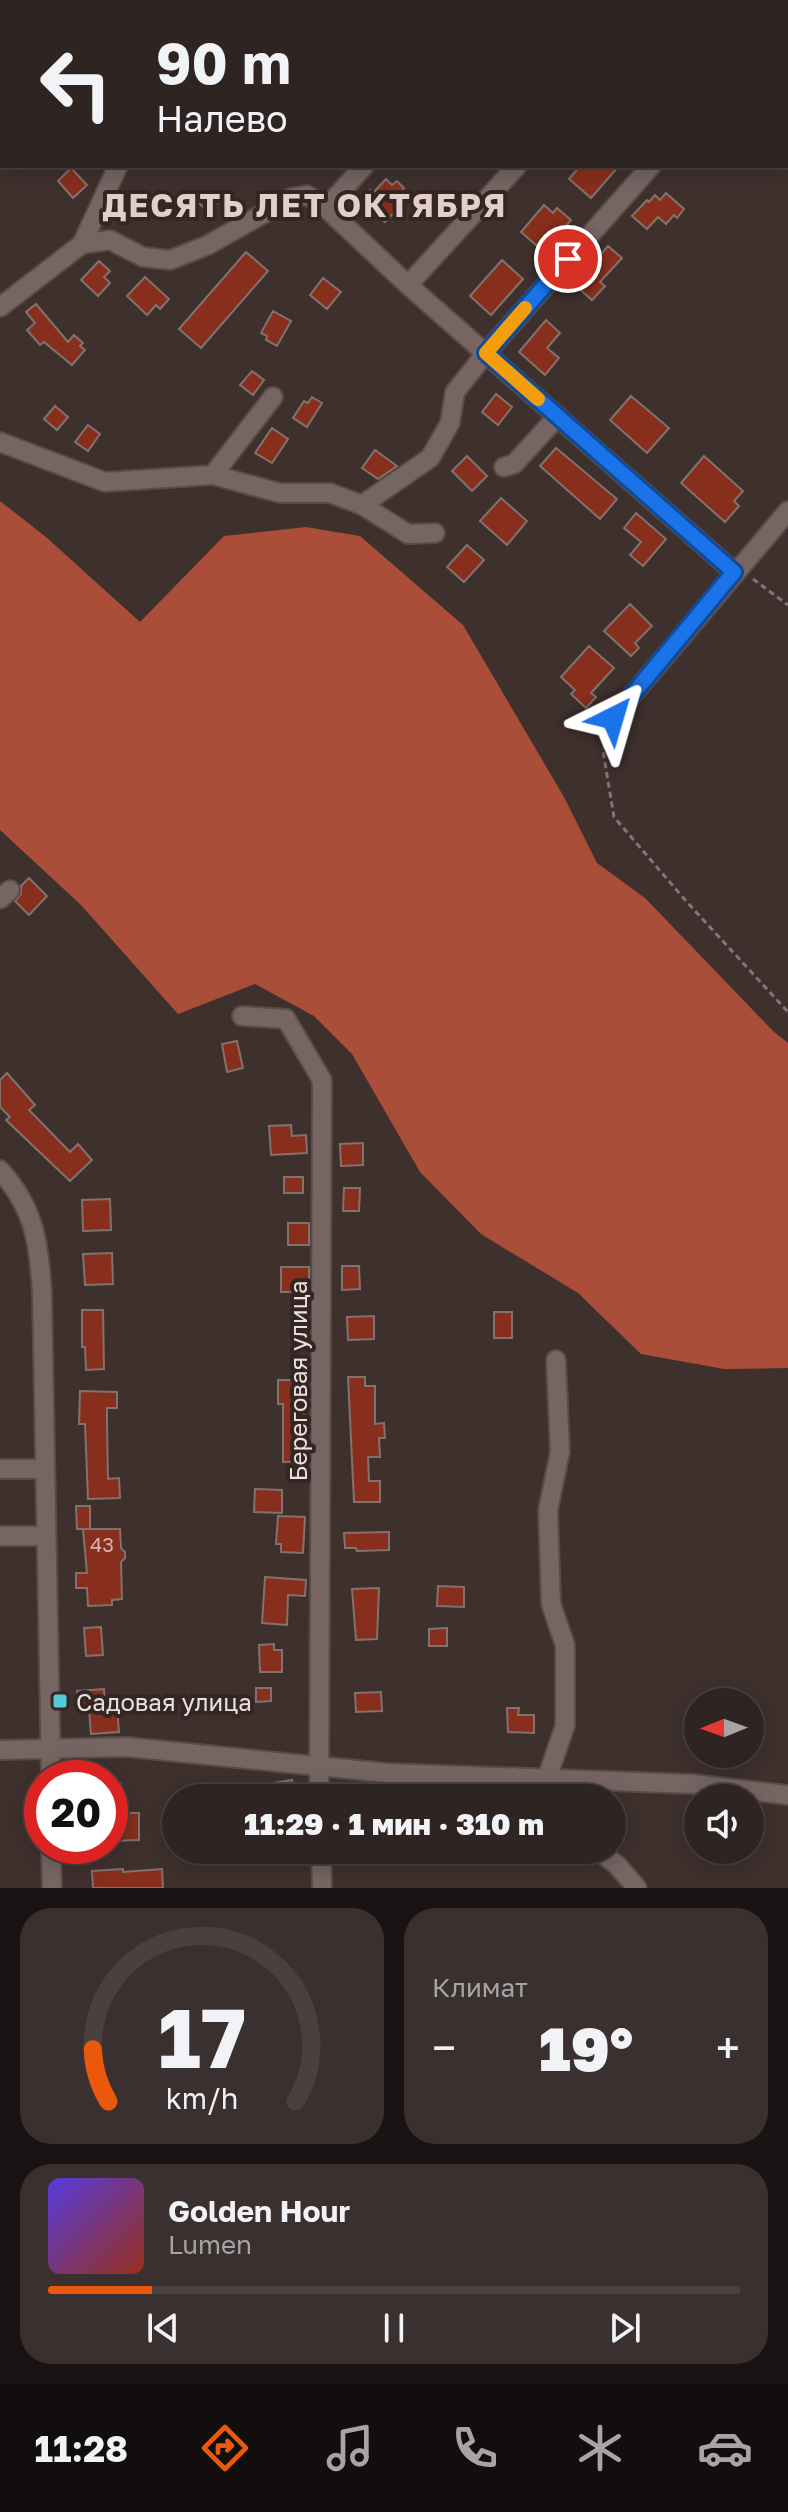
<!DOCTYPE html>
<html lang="ru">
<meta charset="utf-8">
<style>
:root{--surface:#2e2422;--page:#3a302f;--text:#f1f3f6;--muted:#a7a4a5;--line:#494140;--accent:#ea580c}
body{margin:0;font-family:"Golos Text",sans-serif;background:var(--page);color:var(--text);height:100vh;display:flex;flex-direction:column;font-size:30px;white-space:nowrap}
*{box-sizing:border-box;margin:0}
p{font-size:26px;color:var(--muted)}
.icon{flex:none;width:44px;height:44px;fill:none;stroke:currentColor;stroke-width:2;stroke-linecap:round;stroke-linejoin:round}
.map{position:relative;height:1888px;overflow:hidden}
.details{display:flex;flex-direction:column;gap:20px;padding:20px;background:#191413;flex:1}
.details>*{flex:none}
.banner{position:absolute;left:0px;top:0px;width:788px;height:168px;box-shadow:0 4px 20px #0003,0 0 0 2px var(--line);background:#2e2422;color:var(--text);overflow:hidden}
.needle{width:52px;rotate:269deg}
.buttons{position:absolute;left:684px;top:1688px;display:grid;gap:16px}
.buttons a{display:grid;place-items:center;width:80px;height:80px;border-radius:50%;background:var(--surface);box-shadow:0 4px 20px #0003,0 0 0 2px var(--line);font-size:40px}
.speed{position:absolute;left:24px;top:1760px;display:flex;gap:16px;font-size:40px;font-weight:700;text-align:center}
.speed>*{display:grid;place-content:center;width:104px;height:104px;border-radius:50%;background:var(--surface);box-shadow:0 4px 20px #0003,0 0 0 2px var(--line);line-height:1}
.speed .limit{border:12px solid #d22;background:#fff;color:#111}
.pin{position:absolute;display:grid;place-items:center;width:68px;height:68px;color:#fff;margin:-34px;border:4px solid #fff;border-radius:50%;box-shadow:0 2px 8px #0007}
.me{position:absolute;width:88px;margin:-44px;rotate:40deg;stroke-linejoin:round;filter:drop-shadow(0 0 6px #0008)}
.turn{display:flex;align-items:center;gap:28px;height:168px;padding:0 24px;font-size:36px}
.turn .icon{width:104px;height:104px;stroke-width:2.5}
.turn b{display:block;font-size:56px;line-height:68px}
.big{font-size:60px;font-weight:800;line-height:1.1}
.details .tile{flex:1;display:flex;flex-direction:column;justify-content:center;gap:12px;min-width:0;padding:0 28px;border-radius:32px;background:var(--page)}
.details .dial{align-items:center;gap:0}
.dial svg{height:208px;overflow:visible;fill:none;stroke:var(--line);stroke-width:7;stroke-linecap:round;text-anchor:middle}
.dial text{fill:var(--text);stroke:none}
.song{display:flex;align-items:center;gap:24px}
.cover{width:96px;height:96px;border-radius:12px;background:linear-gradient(135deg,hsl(250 70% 55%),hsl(10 70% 35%))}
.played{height:8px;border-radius:4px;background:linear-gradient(90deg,var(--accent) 15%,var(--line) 15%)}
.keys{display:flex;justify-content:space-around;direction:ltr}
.heat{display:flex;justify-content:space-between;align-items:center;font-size:44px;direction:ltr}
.details .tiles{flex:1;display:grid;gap:20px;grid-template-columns:1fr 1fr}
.tile:last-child{grid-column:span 2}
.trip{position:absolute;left:162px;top:1784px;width:464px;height:80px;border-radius:40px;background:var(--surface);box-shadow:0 4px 20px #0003,0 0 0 2px var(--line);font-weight:800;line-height:80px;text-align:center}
.tabs{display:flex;height:128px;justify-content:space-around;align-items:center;background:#120e0e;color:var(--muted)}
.tabs .icon{width:56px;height:56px}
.tabs .selected{color:var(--accent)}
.tabs b{font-size:36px;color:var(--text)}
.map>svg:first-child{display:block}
.forest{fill:#aa4e3a}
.building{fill:#882e1d;stroke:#82726e;stroke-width:2}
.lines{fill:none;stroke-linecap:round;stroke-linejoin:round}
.minor-casing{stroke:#584c49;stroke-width:22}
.path{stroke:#827573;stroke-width:3;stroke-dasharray:6 4;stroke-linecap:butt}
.minor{stroke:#766562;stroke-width:18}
.route-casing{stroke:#114b97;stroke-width:20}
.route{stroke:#1a73e8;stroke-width:14}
.slow{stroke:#f59e0b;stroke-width:14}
.poi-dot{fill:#54cadc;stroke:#342623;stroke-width:3}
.labels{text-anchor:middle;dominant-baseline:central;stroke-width:8;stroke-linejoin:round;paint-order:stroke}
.number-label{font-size:20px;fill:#d2b4ae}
.street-label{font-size:24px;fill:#eae0de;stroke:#342623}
.poi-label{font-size:24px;fill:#eae0de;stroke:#342623;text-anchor:start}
.district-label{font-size:32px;font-weight:bold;letter-spacing:2px;fill:#e2cfcb;stroke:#342623}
</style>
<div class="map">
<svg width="788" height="1888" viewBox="0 0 788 1888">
<rect width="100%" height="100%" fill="#3e302d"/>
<path class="forest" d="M0 501 46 537 140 622 224 536 306 527 360 536 463 625 564 797 597 863 645 898 774 1032 788 1043V1368L724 1369 641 1354 578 1293 481 1234 420 1172 352 1054 314 1016 255 984 178 1014 81 905 0 830Z"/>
<path class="building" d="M580 166H619L591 198 569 179Z
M71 168 87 185 73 198 58 181Z
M386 179 392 185 397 181 404 188 400 193 407 199 385 222 361 199 370 190 373 193Z
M204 192 217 203 209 212 196 201Z
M666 193 684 209 677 218 674 215 666 224 658 217 647 229 632 216 647 200 649 202 655 195 660 200Z
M544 205 553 213 557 208 571 220 544 252 521 232Z
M608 246 622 258 600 282 605 286 592 300 578 288 588 277 585 275 592 267 584 260 594 248 601 254Z
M246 252 268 271 201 348 179 329Z
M502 260 523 279 491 315 470 296Z
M99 261 110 271 104 277 110 283 98 296 81 280Z
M145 277 169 299 160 309 156 305 147 315 127 296Z
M323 278 341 292 327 309 310 295Z
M36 304 68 342 74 335 83 343 80 346 85 350 72 365 44 342 40 345 27 330 35 323 26 312Z
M273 311 291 321 277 346 266 340 267 336 261 333Z
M546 320 560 333 547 348 559 358 545 375 519 352Z
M252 371 264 380 253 395 240 385Z
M496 394 512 407 498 425 482 412Z
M631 396 669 428 647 453 610 420Z
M312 397 322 403 307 427 293 418 304 401 308 403Z
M55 406 68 417 57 430 44 419Z
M88 425 100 434 88 451 75 442Z
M272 428 288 439 272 463 255 453Z
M556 448 617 499 600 519 540 466Z
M375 450 397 466 378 479 362 468Z
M467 456 487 476 472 491 452 471Z
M704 456 743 491 734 501 739 506 725 522 681 483Z
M501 498 527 521 507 545 480 521Z
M636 513 666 539 643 566 630 555 641 542 624 528Z
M467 545 484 560 464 582 447 567Z
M630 604 652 626 635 643 639 648 631 656 604 631Z
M589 646 614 668 591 693 596 697 586 708 571 694 575 690 561 677Z
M29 878 47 896 29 915 15 901 21 894V886Z
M237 1041 243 1068 227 1072 222 1044Z
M7 1073 35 1105 29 1110 70 1152 78 1144 92 1160 70 1181 6 1120 10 1117 0 1107V1080Z
M291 1125 292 1136 306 1135 307 1153 271 1155 269 1126Z
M363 1143V1165L341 1166 340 1144Z
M284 1177H303V1193H284Z
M344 1188H360L359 1211H343Z
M110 1199 111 1230 83 1231 82 1200Z
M288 1223H309V1245H288Z
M112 1253 113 1284 85 1285 83 1254Z
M342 1266H359L360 1289 342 1290Z
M281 1267H309V1283L298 1284V1292H281Z
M292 1309H309V1329H292Z
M82 1310H103L104 1369 86 1370 85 1347H82Z
M494 1312H512V1338H494Z
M374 1316V1339L348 1340 347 1317Z
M348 1377H365V1386H375V1424L384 1423 385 1438H379L380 1457H368L369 1481H380V1502H354Z
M278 1380H307V1405H304V1461L283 1462V1404H278Z
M80 1391 117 1392V1408H107V1424L108 1479 119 1478 120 1498 88 1499 85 1424H79Z
M255 1489 282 1490V1513L254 1512Z
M76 1506H90V1529H77Z
M278 1516 305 1517 303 1553 281 1552V1544H276Z
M83 1529H120L121 1548 125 1552V1558L121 1562 122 1599 112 1600V1605L88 1606 87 1588H76V1573H87Z
M389 1532V1550L357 1551 356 1548H345L344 1533Z
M265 1577 306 1580 305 1596 288 1595 287 1625 262 1623Z
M438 1586 464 1587V1607L437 1606Z
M379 1588 377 1639 356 1640 352 1589Z
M101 1627 103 1655 86 1656 84 1628Z
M447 1628V1646H429V1629Z
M274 1644V1650H282V1672H260L259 1645Z
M256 1688H271V1701L256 1702Z
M104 1689 105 1709 117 1708 119 1732 91 1734 89 1710 79 1711 77 1691Z
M381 1692 382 1711 356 1712 355 1693Z
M507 1708H519L518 1715H534V1733L508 1732Z
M292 1780 295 1798H263L261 1785Z
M121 1783 122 1813H139V1840L110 1841V1784Z
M123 1869V1872L162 1869 163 1888H93L92 1871Z"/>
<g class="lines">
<defs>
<path id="minor" d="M40 2 41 0
M219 2 221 0
M512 2 514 0
M667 2 669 0
M786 13 788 11
M0 70 2 67
M326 208 364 166
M82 244 118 166
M408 285 517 166
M0 307 82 244 110 240 143 257 170 260 208 245 291 198 307 195 326 208 408 285 734 572
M0 442 105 482 213 475 280 493H330L362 505 408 534 435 533
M504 467 514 464 558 416
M213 475 273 397
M362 505 430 458 450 423 455 392 486 353 651 166
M613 718 788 511
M0 899 10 890
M242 1016 286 1019 322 1080 319 1798
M0 1170C35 1209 39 1243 42 1293L51 1778
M0 1469H45
M0 1536H46
M0 1750 127 1747 387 1773 693 1784 788 1795
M515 1777 521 1789 531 1798
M547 1778 565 1726V1645L551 1604 548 1510 560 1452 556 1360
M51 1846 52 1888
M321 1850 322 1888
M597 1850 617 1865 637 1888"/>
</defs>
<use href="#minor" class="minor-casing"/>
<path class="path" d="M753 579 788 605
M608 733 603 751 614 817 686 901 788 1012"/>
<use href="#minor" class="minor"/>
</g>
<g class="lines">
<defs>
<path id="route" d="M568 259 486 353 734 572 613 718"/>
</defs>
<use href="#route" class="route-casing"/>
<use href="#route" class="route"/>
<path class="slow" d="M525 308 486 353 538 399"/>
</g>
<rect class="poi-dot" x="52" y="1693" width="16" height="16" rx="4"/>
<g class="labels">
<g class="number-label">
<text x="102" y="1544">43</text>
</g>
<g class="street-label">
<text transform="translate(297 1381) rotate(-90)">Береговая улица</text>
</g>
<g class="poi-label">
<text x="76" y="1701">Садовая улица</text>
</g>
<g class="district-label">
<text x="305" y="205">ДЕСЯТЬ ЛЕТ ОКТЯБРЯ</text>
</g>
</g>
</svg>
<div class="buttons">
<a><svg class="needle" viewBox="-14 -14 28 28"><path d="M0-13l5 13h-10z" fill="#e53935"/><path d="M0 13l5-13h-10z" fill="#a7a4a5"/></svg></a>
<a><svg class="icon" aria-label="sound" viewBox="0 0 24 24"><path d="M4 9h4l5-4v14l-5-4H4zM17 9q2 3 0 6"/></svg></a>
</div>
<div class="speed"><div class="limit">20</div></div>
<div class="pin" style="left:568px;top:259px;background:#d93025"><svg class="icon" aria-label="arrive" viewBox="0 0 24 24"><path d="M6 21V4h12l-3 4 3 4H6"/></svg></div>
<svg class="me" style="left:613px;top:718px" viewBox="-20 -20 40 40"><path d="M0-17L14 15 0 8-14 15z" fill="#1a73e8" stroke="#fff" stroke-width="4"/></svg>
<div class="trip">11:29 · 1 мин · 310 m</div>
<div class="banner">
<div class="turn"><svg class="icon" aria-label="left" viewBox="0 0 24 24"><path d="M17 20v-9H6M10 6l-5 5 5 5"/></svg><div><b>90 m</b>Налево</div></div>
</div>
</div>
<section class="details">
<div class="tiles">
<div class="tile dial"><svg viewBox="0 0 100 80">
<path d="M14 69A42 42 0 1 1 86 69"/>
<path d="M14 69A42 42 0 0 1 8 49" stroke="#ea580c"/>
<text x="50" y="56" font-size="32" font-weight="700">17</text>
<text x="50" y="72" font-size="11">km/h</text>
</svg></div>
<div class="tile"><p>Климат</p>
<div class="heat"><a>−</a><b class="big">19°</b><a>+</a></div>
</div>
<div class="tile">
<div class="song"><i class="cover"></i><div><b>Golden Hour</b><p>Lumen</p></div></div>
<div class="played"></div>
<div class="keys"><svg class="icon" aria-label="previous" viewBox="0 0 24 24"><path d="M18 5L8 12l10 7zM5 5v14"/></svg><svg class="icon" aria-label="pause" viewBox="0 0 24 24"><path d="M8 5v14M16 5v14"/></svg><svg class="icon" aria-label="next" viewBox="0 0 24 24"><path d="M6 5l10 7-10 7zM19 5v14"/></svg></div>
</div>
</div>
</section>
<nav class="tabs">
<b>11:28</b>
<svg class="icon selected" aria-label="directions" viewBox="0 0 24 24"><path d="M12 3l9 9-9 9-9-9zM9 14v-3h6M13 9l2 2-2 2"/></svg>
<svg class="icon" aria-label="music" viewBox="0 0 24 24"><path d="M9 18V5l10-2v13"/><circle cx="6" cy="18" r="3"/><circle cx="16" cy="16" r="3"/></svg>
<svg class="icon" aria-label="phone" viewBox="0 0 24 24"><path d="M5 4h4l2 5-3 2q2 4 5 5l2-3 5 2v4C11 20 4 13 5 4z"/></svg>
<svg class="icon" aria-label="climate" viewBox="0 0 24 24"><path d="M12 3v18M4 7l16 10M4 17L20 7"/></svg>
<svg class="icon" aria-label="car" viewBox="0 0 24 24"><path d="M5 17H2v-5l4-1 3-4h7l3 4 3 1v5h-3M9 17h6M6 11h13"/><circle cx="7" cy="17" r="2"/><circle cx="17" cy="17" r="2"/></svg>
</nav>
